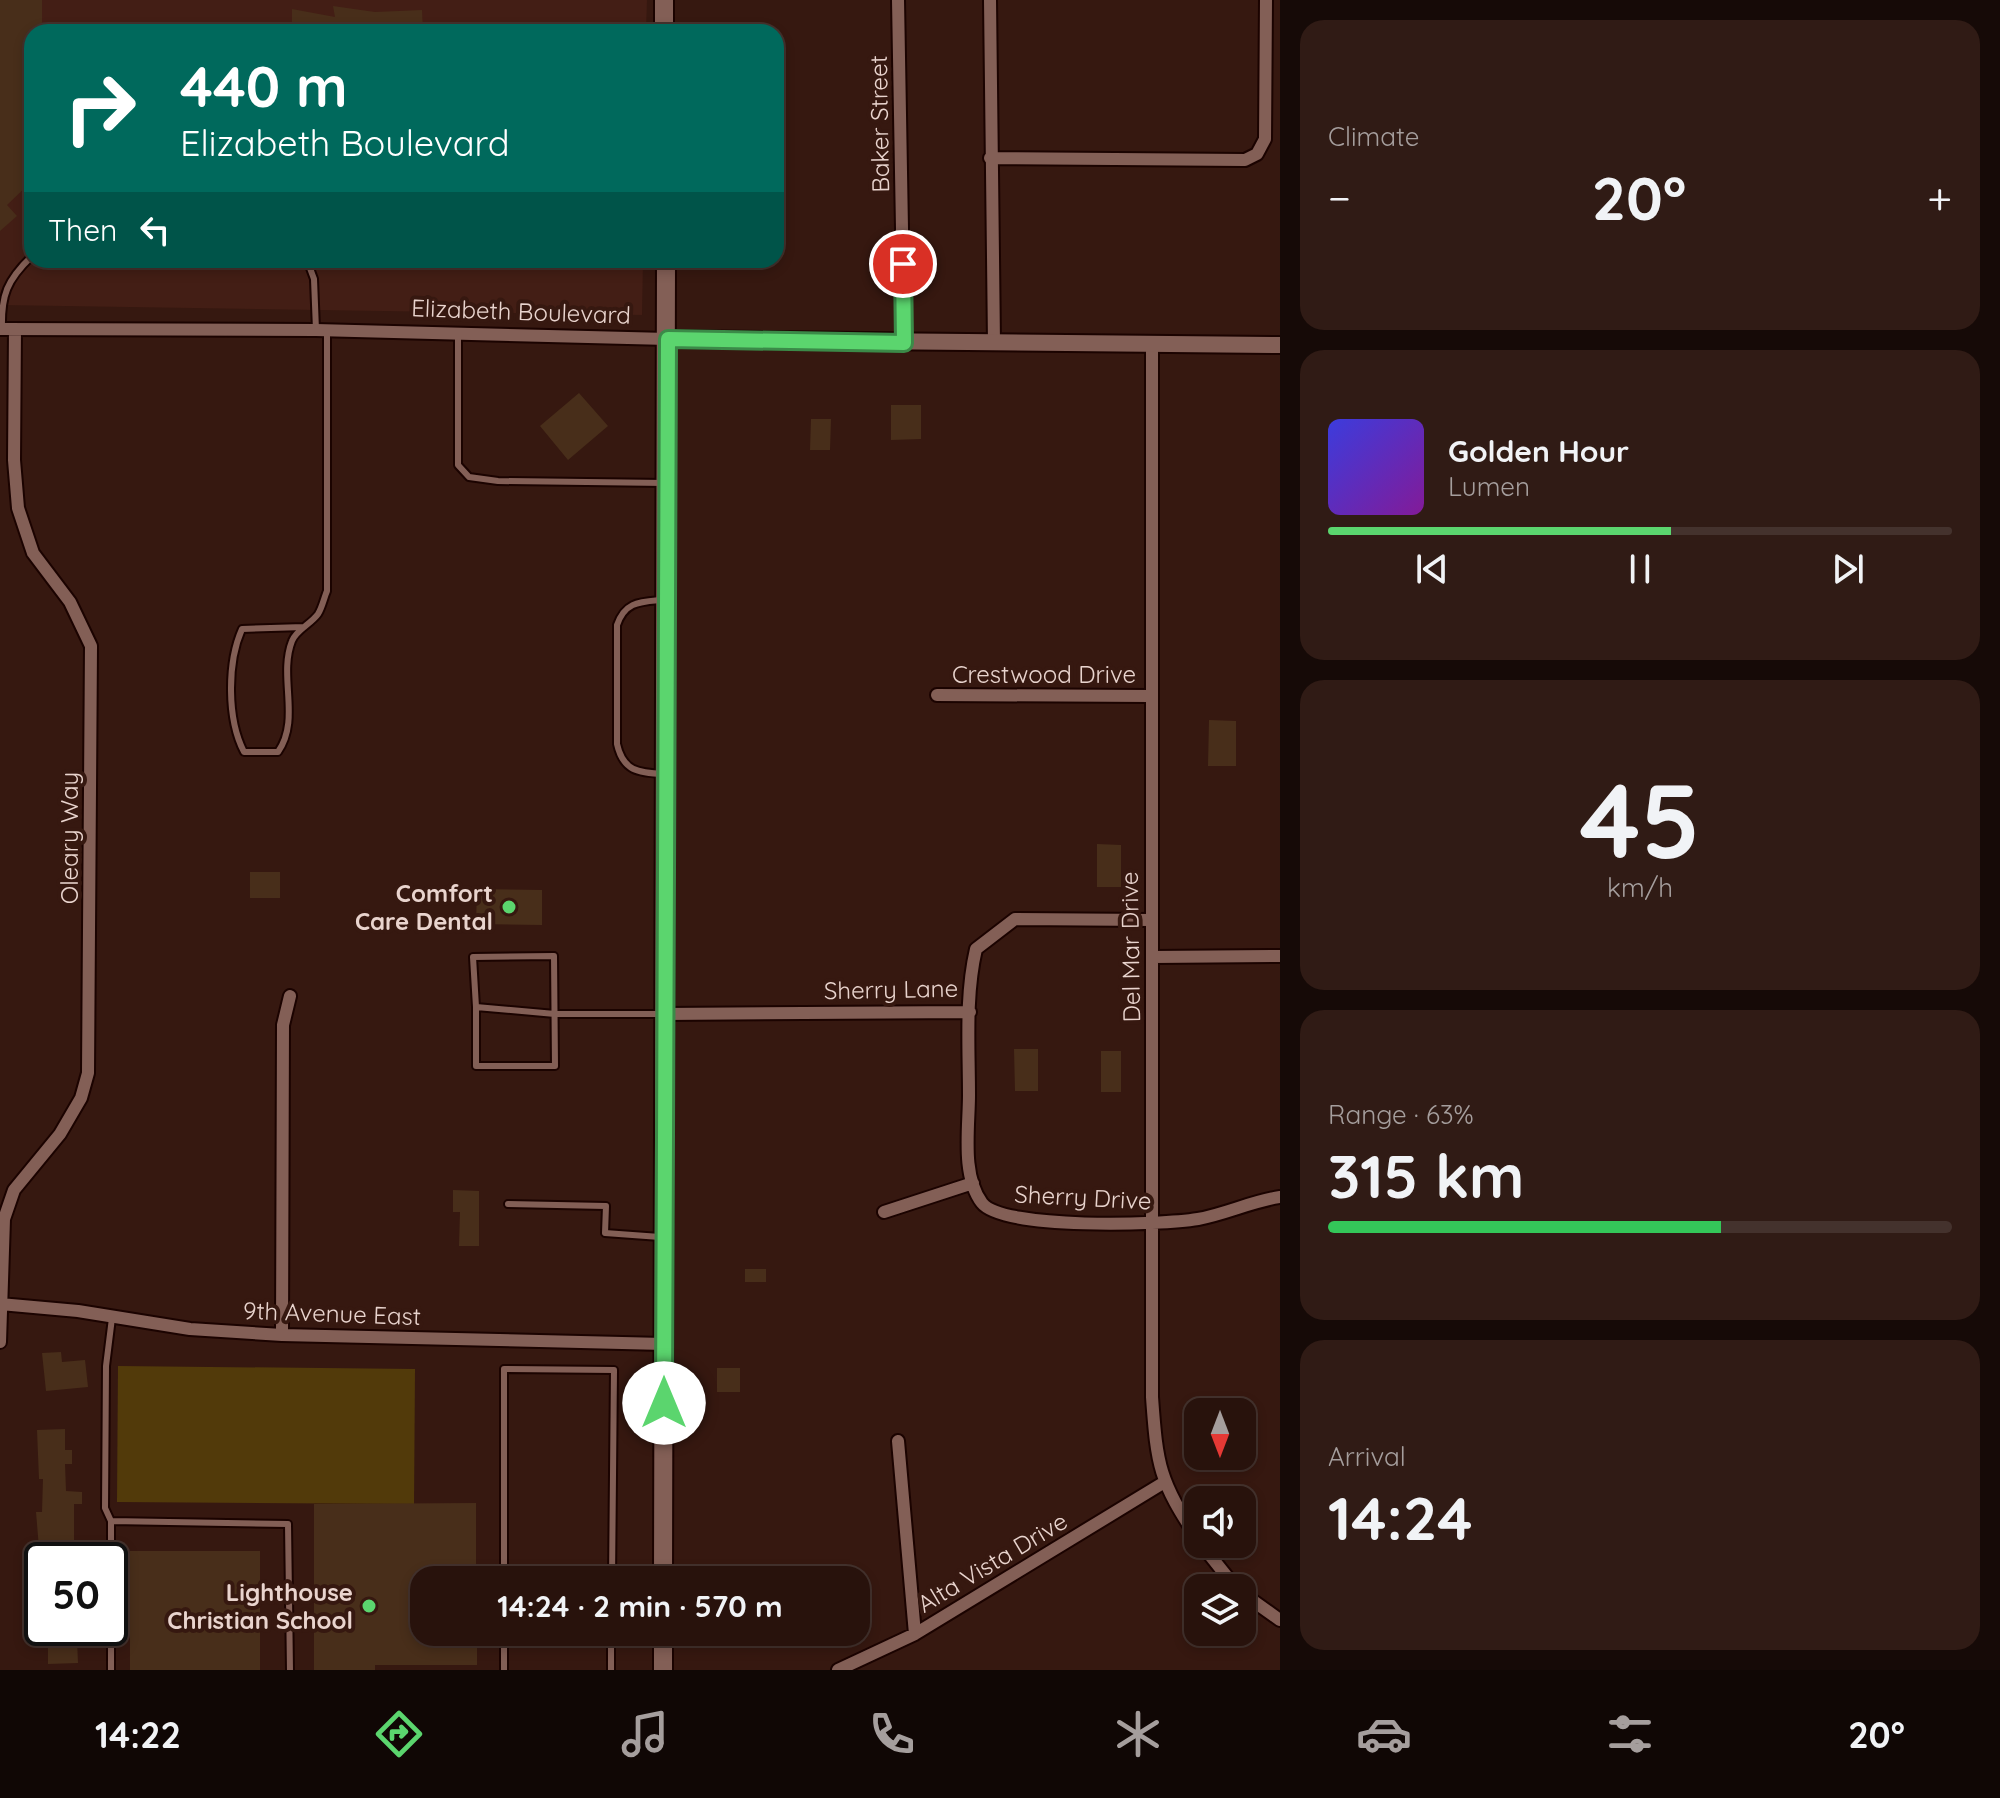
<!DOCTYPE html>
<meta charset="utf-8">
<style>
:root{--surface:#28120c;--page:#301b15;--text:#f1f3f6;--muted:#a59e9d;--line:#44322d;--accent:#5bd56e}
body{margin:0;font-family:Quicksand,sans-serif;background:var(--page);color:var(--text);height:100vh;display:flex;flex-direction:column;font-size:30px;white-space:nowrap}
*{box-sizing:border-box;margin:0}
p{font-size:26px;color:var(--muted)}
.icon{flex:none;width:44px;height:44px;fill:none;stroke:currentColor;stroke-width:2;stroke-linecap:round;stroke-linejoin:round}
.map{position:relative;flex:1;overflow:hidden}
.side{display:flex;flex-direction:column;gap:20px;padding:20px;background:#160a07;width:720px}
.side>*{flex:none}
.hud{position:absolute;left:24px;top:24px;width:760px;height:244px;border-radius:24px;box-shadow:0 4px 12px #0003,0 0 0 2px var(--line);background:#00695c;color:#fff;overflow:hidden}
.needle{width:52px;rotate:180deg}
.controls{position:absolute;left:1184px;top:1398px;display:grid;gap:16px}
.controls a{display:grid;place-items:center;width:72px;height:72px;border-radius:16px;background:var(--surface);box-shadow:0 4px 12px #0003,0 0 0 2px var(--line);font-size:40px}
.speed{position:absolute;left:24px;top:1542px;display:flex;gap:16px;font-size:40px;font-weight:700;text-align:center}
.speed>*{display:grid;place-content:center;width:104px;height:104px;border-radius:50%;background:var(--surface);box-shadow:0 4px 12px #0003,0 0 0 2px var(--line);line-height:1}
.speed .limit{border:4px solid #111;border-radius:12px;background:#fff;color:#111}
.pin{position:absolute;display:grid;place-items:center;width:68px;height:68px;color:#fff;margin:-34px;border:4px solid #fff;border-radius:50%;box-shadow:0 2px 8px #0007}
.me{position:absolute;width:88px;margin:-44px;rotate:0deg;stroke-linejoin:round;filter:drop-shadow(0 0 6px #0008)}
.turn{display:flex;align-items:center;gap:28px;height:168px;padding:0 24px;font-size:36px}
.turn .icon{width:104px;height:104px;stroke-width:2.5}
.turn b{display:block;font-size:56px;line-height:68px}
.then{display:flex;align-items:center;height:76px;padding:0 24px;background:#0003;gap:16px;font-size:30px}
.big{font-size:60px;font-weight:800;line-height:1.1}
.side .card{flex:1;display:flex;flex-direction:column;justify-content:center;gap:12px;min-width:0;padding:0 28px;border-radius:24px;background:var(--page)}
.side .dial{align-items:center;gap:0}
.dial b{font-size:104px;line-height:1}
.song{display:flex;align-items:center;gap:24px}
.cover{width:96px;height:96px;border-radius:12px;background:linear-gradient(135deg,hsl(240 70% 55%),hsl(290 70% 35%))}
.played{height:8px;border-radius:4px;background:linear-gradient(90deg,var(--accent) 55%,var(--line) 55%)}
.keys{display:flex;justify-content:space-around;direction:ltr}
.heat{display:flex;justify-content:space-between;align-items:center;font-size:44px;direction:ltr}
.charge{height:12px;border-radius:6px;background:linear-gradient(90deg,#34c759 63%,var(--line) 0)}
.trip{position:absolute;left:410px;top:1566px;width:460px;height:80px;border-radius:24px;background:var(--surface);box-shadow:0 4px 12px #0003,0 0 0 2px var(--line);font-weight:800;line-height:80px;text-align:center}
.tabs{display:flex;height:128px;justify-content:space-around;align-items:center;background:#100705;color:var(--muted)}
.tabs .icon{width:56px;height:56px}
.tabs .active{color:var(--accent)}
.tabs b{font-size:36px;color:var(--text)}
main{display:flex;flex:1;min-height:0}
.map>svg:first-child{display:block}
.built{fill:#431e15}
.green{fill:#523a0a}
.building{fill:#482e1a}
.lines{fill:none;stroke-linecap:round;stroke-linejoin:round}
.service-casing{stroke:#1b0300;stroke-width:10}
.minor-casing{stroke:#1b0300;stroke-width:16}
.tertiary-casing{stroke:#1b0300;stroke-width:20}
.secondary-casing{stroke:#1b0300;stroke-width:22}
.service{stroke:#835f56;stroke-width:6}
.minor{stroke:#835f56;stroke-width:12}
.tertiary{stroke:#835f56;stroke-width:16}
.secondary{stroke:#835f56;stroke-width:18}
.route-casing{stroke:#3b8a48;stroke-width:20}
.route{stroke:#5bd56e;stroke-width:14}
.poi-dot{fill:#5bd56e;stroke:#361810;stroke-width:3}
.labels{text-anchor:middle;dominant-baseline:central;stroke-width:8;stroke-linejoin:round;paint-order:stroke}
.street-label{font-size:24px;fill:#e9d4ce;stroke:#361810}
.poi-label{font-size:24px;font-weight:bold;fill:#e9d4ce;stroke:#361810;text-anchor:end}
</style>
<main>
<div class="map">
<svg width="1280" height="1670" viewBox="0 0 1280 1670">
<rect width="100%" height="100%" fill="#361810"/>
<path class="built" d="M0 0H647L646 32H32V260H643L642 315 0 305Z"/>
<path class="green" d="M118 1366 415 1369 414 1504 117 1502Z"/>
<path class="building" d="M0 0H42V32H32V181L7 205 17 216 0 231Z
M333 6 375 12 422 10 423 32H292V9L335 17Z
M579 393 608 426 568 460 540 426Z
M891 405H921V439L891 440Z
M811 419H831L830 450H810Z
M1209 720 1236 721V766H1208Z
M1097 844 1121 845V887H1097Z
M250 872H280V898H250Z
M477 889 542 890V925L476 924Z
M1014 1049H1038V1091H1015Z
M1101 1051H1121V1092H1101Z
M453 1190 479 1191V1246H459L460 1212H453Z
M745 1269H766V1282H745Z
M61 1352 62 1362 85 1360 88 1387 46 1391 42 1353Z
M717 1368H740V1392H717Z
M65 1429V1450H72V1464H65L66 1491 82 1492V1504H74V1560H40L36 1512H42L43 1479H39L37 1430Z
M476 1503V1580H424V1632H477V1665H375V1670H314V1504Z
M130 1551H260V1670H130Z
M39 1628H85V1640H77L78 1663 48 1664V1641H40Z"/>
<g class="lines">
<defs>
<path id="service" d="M307 260 314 279 316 330
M2 329C1 295 7 280 32 256
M458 333V465L469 477 498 481 665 483
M661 600C639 602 625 602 617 625V744C623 771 638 773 664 774
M304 627 242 629C227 663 227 719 244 752H278C301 719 278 677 292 641 296 630 311 624 318 614 322 608 324 598 327 591V331
M476 1007V1066H555L554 956 473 957 476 1007 555 1014H660
M508 1204 606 1206 605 1233 660 1237
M111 1521 105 1508 106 1366 112 1318
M504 1580V1369L614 1370 612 1580
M504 1632V1670
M111 1670V1521L288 1524 290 1670
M611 1670V1632"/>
<path id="minor" d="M898 0 904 343
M990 0 994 343
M990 158 1245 160 1257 154 1265 139 1266 0
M0 329 316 330 668 339
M1152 344V1397C1157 1466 1159 1481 1198 1539
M937 695 1150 696
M1151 920 1015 919 976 949C965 996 969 1047 969 1095 969 1128 961 1175 982 1203 1003 1230 1162 1225 1198 1219 1226 1214 1252 1201 1280 1197
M1153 957 1280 956
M664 1014 970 1012
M884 1212 973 1183
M0 1304 78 1311 190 1329 282 1335 664 1344
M282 1335 283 1025 290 996
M0 1342 4 1219 14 1190 60 1134 81 1098 88 1073 91 646 70 602 33 553 18 508 14 460 15 329
M898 1441 915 1634
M1201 1544 1236 1588
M1242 1593 1280 1620
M838 1670 915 1634 1163 1483"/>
<path id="tertiary" d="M668 339 1280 345"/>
<path id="secondary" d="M664 0V32
M663 1580 666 260
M663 1670V1632"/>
</defs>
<use href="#service" class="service-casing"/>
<use href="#minor" class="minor-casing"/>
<use href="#tertiary" class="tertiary-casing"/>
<use href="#secondary" class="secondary-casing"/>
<use href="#service" class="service"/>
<use href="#minor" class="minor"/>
<use href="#tertiary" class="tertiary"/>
<use href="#secondary" class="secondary"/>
</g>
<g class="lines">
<defs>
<path id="route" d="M664 1403 668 339 904 343 903 264"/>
</defs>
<use href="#route" class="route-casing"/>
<use href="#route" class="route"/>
</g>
<g class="poi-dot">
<circle cx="509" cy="907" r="8"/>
<circle cx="369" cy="1606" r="8"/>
</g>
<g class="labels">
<g class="street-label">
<text transform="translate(879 124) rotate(-91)">Baker Street</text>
<text transform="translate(521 311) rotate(2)">Elizabeth Boulevard</text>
<text x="1044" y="674">Crestwood Drive</text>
<text transform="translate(69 838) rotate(-90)">Oleary Way</text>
<text transform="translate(1130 947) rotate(-91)">Del Mar Drive</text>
<text transform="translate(891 989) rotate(-1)">Sherry Lane</text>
<text transform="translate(1083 1197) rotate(3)">Sherry Drive</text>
<text transform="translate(332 1313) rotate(2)">9th Avenue East</text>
<text transform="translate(992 1562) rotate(-31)">Alta Vista Drive</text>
</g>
<g class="poi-label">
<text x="493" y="893">Comfort<tspan x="493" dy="28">Care Dental</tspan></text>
<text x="353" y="1592">Lighthouse<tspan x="353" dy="28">Christian School</tspan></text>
</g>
</g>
</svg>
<div class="controls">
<a><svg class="needle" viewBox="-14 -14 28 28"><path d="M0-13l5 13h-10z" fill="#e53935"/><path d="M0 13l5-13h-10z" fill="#a59e9d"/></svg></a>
<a><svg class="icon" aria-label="sound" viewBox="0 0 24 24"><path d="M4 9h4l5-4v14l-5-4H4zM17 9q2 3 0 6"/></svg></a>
<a><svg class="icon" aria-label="layers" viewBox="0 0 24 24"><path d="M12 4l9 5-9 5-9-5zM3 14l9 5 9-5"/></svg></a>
</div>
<div class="speed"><div class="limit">50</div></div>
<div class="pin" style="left:903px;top:264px;background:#d93025"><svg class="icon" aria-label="arrive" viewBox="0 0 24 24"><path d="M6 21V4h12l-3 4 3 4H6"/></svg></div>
<svg class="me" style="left:664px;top:1403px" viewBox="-20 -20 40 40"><circle r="19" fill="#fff"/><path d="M0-13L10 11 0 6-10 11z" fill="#5bd56e"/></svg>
<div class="trip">14:24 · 2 min · 570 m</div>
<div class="hud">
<div class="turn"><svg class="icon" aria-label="right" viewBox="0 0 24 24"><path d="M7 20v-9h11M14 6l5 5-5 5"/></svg><div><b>440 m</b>Elizabeth Boulevard</div></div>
<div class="then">Then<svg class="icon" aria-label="left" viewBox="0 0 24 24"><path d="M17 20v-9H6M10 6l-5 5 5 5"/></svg></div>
</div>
</div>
<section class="side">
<div class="card"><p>Climate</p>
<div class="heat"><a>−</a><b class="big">20°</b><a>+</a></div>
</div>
<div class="card">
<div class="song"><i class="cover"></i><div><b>Golden Hour</b><p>Lumen</p></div></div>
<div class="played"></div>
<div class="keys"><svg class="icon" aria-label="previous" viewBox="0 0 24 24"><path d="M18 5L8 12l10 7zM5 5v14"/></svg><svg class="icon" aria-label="pause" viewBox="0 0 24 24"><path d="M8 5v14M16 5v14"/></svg><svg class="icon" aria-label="next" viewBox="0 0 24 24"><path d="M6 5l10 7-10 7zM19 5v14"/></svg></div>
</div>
<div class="card dial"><b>45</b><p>km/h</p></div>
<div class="card"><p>Range · 63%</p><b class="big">315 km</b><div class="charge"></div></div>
<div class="card"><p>Arrival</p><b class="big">14:24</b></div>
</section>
</main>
<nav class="tabs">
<b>14:22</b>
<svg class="icon active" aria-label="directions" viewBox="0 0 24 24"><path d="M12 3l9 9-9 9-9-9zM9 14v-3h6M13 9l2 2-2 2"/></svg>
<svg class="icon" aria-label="music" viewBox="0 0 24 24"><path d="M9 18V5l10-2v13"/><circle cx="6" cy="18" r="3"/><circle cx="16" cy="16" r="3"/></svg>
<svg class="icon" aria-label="phone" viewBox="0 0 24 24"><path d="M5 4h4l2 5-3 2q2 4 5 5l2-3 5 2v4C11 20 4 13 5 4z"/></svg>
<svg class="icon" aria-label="climate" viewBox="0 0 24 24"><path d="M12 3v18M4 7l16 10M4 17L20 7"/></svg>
<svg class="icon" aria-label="car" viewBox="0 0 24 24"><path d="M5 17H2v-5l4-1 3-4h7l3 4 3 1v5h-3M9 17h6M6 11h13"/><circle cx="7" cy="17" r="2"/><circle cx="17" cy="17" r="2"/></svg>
<svg class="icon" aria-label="filters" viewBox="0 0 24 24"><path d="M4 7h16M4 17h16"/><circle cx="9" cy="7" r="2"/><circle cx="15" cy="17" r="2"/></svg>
<b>20°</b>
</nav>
